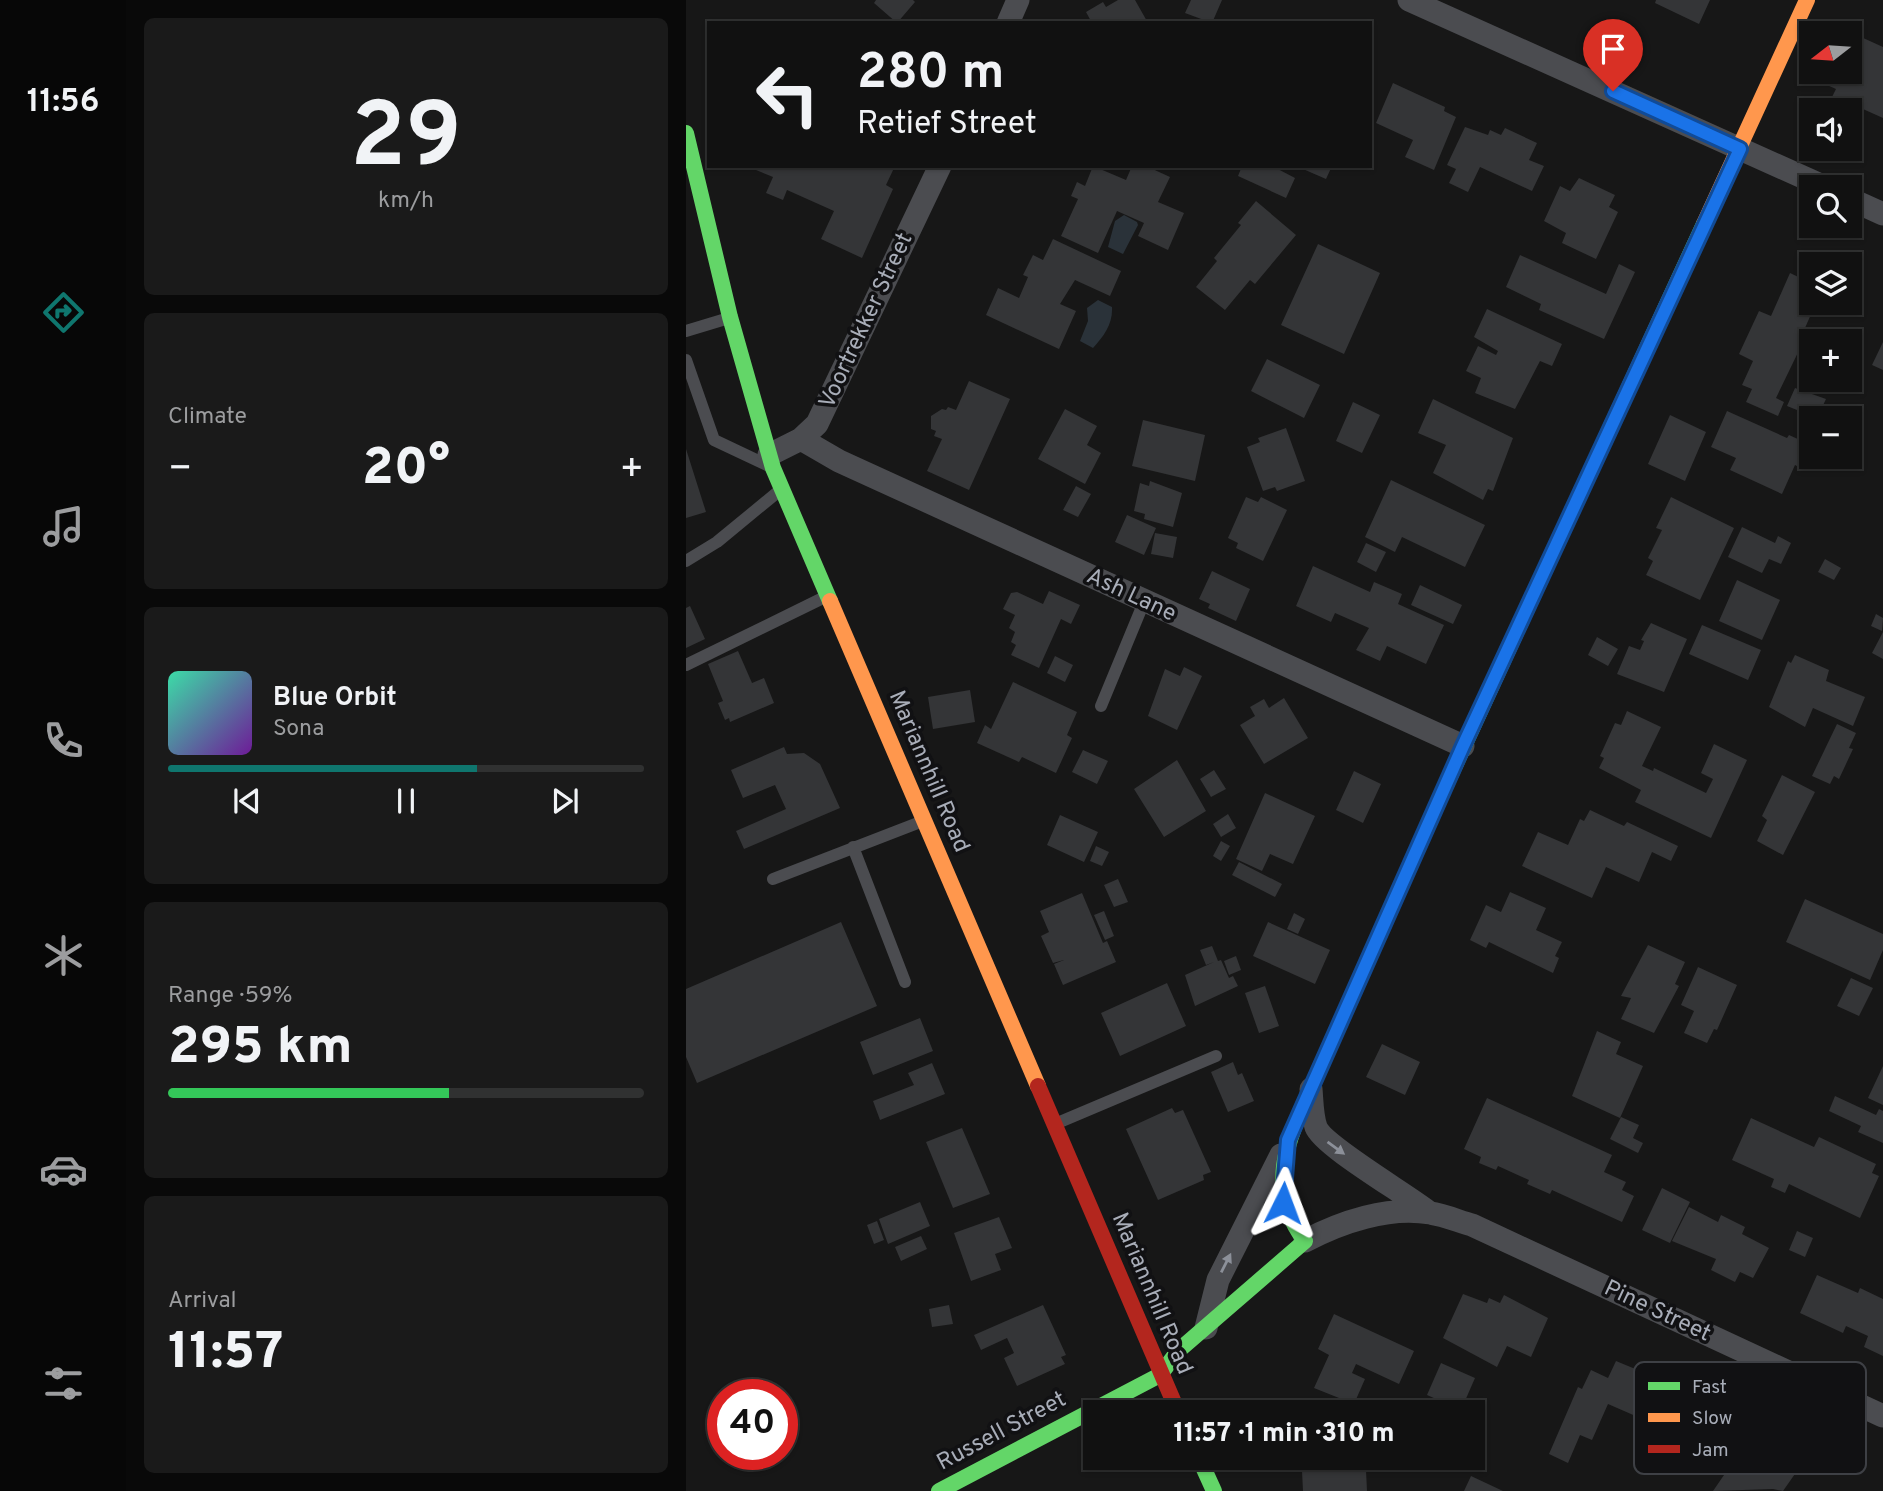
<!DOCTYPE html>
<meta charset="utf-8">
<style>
:root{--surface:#111;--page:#1a1a1a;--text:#f1f3f6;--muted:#9c9d9f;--line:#303131;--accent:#0f766e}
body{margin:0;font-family:Overpass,sans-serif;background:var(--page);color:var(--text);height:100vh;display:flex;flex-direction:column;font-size:26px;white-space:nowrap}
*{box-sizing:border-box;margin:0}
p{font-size:23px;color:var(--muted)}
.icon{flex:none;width:38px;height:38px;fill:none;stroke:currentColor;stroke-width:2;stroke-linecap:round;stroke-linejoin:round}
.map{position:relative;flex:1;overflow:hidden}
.panel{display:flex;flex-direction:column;gap:18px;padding:18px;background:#090909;width:560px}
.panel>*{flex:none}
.top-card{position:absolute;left:21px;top:21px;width:665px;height:147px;border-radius:0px;box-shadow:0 2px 5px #0004,0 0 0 2px var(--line);background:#111;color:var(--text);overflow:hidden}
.needle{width:46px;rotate:253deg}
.tools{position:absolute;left:1113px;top:21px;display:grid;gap:14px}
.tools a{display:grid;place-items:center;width:63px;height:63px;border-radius:0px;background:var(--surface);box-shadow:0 2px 5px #0004,0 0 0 2px var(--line);font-size:35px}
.speed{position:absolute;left:21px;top:1379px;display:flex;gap:14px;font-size:35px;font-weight:700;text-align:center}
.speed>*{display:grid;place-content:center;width:91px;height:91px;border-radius:50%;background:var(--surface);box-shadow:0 2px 5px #0004,0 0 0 2px var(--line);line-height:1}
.speed .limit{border:10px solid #d22;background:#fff;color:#111}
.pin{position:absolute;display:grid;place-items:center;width:60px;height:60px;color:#fff;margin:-72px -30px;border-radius:50% 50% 50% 0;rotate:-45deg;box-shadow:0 0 7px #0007}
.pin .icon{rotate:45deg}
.me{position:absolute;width:77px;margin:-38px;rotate:3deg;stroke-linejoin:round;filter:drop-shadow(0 0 5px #0008)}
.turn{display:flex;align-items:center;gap:24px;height:147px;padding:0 35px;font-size:32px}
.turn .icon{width:91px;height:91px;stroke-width:2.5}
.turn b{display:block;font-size:49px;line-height:60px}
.big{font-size:52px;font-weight:800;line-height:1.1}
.panel .tile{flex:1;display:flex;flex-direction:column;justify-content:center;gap:10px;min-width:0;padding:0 24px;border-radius:10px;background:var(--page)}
.panel .dial{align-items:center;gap:0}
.dial b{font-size:91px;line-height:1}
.song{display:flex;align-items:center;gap:21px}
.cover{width:84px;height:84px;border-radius:10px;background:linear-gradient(135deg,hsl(160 70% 55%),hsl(280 70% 35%))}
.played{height:7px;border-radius:4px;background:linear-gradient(90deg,var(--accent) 65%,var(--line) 65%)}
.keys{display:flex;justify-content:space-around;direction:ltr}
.heat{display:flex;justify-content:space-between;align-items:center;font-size:38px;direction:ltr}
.charge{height:10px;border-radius:5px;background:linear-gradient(90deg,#34c759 59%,var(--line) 0)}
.trip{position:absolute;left:397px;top:1400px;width:402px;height:70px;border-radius:0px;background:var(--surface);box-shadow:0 2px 5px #0004,0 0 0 2px var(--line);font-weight:800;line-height:70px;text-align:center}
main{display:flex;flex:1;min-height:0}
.tabs{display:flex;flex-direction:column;width:126px;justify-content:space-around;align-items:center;background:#070707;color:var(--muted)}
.tabs .icon{width:49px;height:49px}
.tabs .active{color:var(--accent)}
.tabs b{font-size:32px;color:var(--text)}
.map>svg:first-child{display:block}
.water{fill:#2a3239}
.building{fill:#343537}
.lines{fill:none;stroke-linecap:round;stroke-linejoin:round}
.lane{stroke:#4b4c50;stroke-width:12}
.street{stroke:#4b4c50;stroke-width:23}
.fast{stroke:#63d668;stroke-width:16}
.slow{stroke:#ff974d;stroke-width:16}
.jam{stroke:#b3261e;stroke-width:16}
.oneway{fill:#8c9099}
.route-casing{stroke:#114b97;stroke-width:18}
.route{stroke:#1a73e8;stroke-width:12}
.labels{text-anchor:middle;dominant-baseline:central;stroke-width:7;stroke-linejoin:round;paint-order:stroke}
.street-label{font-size:23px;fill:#a8adb8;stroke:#111113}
.key{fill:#111113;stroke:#3e4045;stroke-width:2}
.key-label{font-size:19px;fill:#a8adb8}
</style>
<main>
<nav class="tabs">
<b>11:56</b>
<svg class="icon active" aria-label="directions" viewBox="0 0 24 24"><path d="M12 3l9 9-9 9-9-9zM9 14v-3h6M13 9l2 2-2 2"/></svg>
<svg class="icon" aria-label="music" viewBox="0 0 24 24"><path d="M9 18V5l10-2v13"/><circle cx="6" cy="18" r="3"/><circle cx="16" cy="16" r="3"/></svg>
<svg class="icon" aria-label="phone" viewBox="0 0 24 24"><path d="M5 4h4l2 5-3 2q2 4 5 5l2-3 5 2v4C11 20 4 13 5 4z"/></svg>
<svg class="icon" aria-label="climate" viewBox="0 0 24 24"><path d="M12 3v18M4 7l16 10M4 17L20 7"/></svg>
<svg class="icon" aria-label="car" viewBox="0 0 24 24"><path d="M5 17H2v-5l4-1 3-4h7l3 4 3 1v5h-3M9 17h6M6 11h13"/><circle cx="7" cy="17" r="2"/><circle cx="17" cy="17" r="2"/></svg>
<svg class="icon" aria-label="filters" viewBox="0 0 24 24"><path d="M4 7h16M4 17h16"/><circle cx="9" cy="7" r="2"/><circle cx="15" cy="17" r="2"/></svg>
</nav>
<section class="panel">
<div class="tile dial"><b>29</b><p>km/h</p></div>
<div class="tile"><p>Climate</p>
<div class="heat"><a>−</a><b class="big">20°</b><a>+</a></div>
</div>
<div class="tile">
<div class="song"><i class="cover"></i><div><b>Blue Orbit</b><p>Sona</p></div></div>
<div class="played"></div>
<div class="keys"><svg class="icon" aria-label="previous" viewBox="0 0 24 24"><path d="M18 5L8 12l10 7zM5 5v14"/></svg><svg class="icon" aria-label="pause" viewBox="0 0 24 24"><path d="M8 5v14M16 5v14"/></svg><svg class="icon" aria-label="next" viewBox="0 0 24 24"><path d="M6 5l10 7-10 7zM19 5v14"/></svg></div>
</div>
<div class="tile"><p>Range · 59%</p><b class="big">295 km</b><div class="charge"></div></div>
<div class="tile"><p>Arrival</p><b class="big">11:57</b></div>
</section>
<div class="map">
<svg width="1197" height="1491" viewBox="0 0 1197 1491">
<rect width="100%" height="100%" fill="#171717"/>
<path class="water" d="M438 215 451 222 452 225 437 254 422 247 429 221Z
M412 300 426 307C427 324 418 336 407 348L394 341 402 321 401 308Z"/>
<path class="building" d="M190 0H227L229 2 211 23 188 3Z
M432 0H449L462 23H406L400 12 417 2 420 7Z
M505 0H536L526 23 499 13Z
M970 0H1024L1013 24 969 3Z
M1175 37 1197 47V118L1168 105 1166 109 1145 99 1150 89 1132 81 1136 72H1164V62Z
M707 83 759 107 758 111 770 117 748 170 719 157 727 140 690 123Z
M779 127 802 135 804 130 815 135 819 128 851 143 843 160 858 166 846 191 794 167 782 192 763 183 770 169 761 165Z
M71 166H209L200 185 207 189 176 258 135 239 148 211 101 190 97 200 80 193 87 177 70 170Z
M407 166 440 180 446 166H460L484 177 472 202 498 213 482 250 452 236 458 223 431 211 412 253 375 236 392 199 385 196 391 182 399 186Z
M556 166H586L609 178 600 198 552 176Z
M619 166H646L640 179 617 169Z
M893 178 929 195 923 207 932 212 910 259 876 243 880 233 858 221 874 186 884 191Z
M570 201 610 235 569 284 564 280 539 310 510 287 531 261 528 258 555 225 552 223Z
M367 239 435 271 424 296 389 280 374 304 390 311 373 349 300 315 312 288 333 298 342 277 337 275 347 255 357 260Z
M632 244 694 273 658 354 595 325Z
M834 255 920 294 933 264 949 272 918 339 853 310 855 304 820 287Z
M1104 273 1125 283V303H1130L1115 337 1119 338 1090 398 1098 402 1092 416 1060 402 1066 389 1056 385 1067 361 1053 354 1073 311 1085 316Z
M801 309 876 344 866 366 854 361 829 409 789 393 795 378 780 371 792 346 810 355 812 351 788 337Z
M1197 342V370L1186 365Z
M581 359 634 385 618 418 565 391Z
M283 381 324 399 283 490 241 471 256 439 248 436 250 431 245 429V416L256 409 260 410 262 407 270 410Z
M1109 388 1140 399 1131 418 1101 406Z
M747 399 827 438 807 491 802 489 797 500 747 473 760 445 732 433Z
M667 402 694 415 676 453 650 441Z
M379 409 411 426 401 445 415 453 399 484 352 459Z
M1041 411 1101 438 1103 435 1125 445 1127 457 1121 471 1109 465 1096 494 1044 470 1050 458 1025 447Z
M984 415 1020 432 999 481 962 464Z
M457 420 519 435 509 481 446 466Z
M600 428 619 481 591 491 589 487 577 491 561 447 574 442 572 438Z
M0 449 20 512 0 518Z
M705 480 799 525 779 567 716 537 709 552 679 537Z
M464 481 496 493 487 527 458 519 459 514 448 511 454 483 463 486Z
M390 486 405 494 392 517 377 510Z
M560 497 572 502 575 497 601 510 577 561 550 548 552 543 542 538Z
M985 497 1048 528 1014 600 960 575 967 561 962 558 976 530 970 528Z
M441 515 470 528 458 555 429 542Z
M1056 527 1089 543 1092 536 1105 543 1095 564 1083 559 1076 573 1042 557Z
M469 533 491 537 487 558 465 554Z
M680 543 700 552 690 572 671 562Z
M1139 559 1155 568 1148 580 1132 572Z
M627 566 684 592 688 582 716 594 712 604 758 625 740 664 701 646 694 661 670 650 683 628 649 613 645 622 610 606Z
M526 571 564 589 550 621 522 608 524 604 513 599Z
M1051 580 1094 600 1076 640 1033 621Z
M734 585 776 605 767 624 725 605Z
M363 591 394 605 385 624 375 619 353 668 325 655 330 645 325 642 329 632 323 628 329 615 317 609 325 593 331 592 357 604Z
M4 606 19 639 0 648V608Z
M1190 614 1197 618 1196 631 1185 626Z
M965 623 1001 639 978 692 931 674 943 646 954 650 958 641 955 640Z
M1016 625 1075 650 1062 680 1003 654Z
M1197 632V659L1186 653Z
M911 637 932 649 922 666 902 655Z
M52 651 66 683 78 678 88 703 44 722 43 718 39 720 32 703 37 701 22 664Z
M1109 655 1143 670 1140 681 1179 697 1167 726 1127 708 1119 727 1083 707 1102 661 1105 663Z
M369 656 387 665 379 682 361 673Z
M498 667 516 676 491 730 462 716 479 669 494 676Z
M327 682 391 712 381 735 386 738 370 773 336 757 333 762 291 743 299 725 305 729Z
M284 690 289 722 247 729 242 697Z
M598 698 622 738 578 764 554 725 569 716 564 707 578 699 583 708Z
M941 711 975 727 956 766 967 771 968 768 1020 793 1027 779 1015 773 1028 744 1061 760 1025 838 949 802 955 790 913 768 918 758 914 756 929 723 935 725Z
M1151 724 1170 733 1163 748 1167 749 1153 779 1148 776 1144 784 1126 776Z
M98 747 101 754 118 753 134 764 154 808 58 849 50 831 100 809 89 785 57 798 45 770Z
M397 750 422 761 411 784 386 772Z
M491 760 520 811 478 837 448 789Z
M528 770 540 789 525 797 514 779Z
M668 771 695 784 677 823 650 810Z
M1096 775 1129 792 1097 855 1071 841 1081 820 1076 816Z
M579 793 629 816 607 864 584 854 576 871 550 859Z
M904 810 938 826 941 822 992 846 985 861 966 852 953 882 920 867 906 898 836 866 852 832 882 845 894 819 898 821Z
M542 814 550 828 535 837 527 824Z
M374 815 412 832 398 862 361 845Z
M535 841 544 846 535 861 527 856Z
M410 846 423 852 416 866 404 861Z
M553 862 596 884 589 897 546 875Z
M432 879 442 902 428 907 418 885Z
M824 892 860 908 850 930 876 942 869 956 873 958 867 973 803 942 800 948 784 940 800 905 815 912Z
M396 893 417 943 421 941 430 962 377 985 368 964 378 960 367 963 355 936 363 932 354 911Z
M1119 899 1197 934V950L1184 980 1100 942Z
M418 911 428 936 419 940 408 915Z
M608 913 619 919 612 934 601 929Z
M155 922 191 1006 11 1083 0 1057V989Z
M582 922 644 950 629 984 567 956Z
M962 945 999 962 989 984 993 986 968 1033 935 1019 945 998 935 996Z
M526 946 532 961 535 960 543 978 547 976 552 986 509 1006 499 975 528 962 520 965 514 950Z
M550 956 555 970 543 975 538 961Z
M1012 967 1051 985 1031 1030 1028 1029 1021 1043 998 1033 1008 1011 995 1005Z
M1165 978 1187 988 1173 1016 1151 1006Z
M481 983 500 1026 434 1056 415 1013Z
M579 986 593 1026 573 1033 559 993Z
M234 1018 247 1051 187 1075 174 1042Z
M911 1031 935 1042 930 1054 957 1066 934 1118 886 1096Z
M696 1044 734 1062 719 1095 680 1077Z
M547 1062 552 1075 556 1073 568 1101 542 1112 525 1072Z
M246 1063 259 1094 194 1120 187 1101 228 1085 222 1073Z
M1197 1066V1105L1182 1098Z
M1149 1096 1190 1115 1193 1109 1197 1111V1143L1172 1132 1175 1126 1143 1111Z
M801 1098 926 1155 918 1172 940 1182 936 1190 948 1196 936 1222 866 1190 864 1194 841 1184 843 1180 812 1166 810 1170 793 1163 795 1157 778 1149Z
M486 1108 489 1113 497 1110 525 1172 517 1175 518 1180 472 1200 440 1129Z
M935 1117 953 1125 947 1138 957 1143 952 1153 924 1139Z
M1065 1118 1128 1147 1133 1137 1190 1164 1186 1173 1193 1176 1174 1218 1103 1184 1099 1193 1085 1187 1088 1179 1046 1160Z
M276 1128 304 1194 267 1208 240 1142Z
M976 1188 1004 1202 984 1243 956 1230Z
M234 1202 244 1226 202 1244 193 1219Z
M1003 1207 1032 1222 1035 1215 1059 1227 1056 1234 1083 1248 1067 1278 1054 1272 1049 1282 1025 1270 1030 1259 986 1241Z
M313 1217 326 1248 309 1254 315 1270 285 1281 268 1233Z
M191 1221 198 1240 188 1244 181 1225Z
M1111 1231 1127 1238 1119 1257 1103 1250Z
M235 1236 241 1249 215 1261 209 1247Z
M1131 1275 1172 1293 1174 1288 1197 1299V1356L1178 1347 1182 1336 1160 1326 1157 1333 1114 1313Z
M777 1294 801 1303 803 1298 814 1303 818 1295 862 1318 845 1357 821 1346 811 1367 757 1338Z
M263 1305 267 1324 246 1327 243 1309Z
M357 1305 380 1355 375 1357 379 1364 331 1386 318 1358 328 1353 321 1338 295 1350 288 1335Z
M648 1314 728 1351 713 1384 670 1364 666 1373 679 1379 668 1404 628 1388 643 1355 632 1349Z
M930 1361 959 1373 957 1378 983 1389 968 1424 922 1404 906 1440 894 1435 882 1463 863 1454 892 1387 896 1389 905 1370 922 1378Z
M755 1363 789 1378 775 1410 741 1395Z
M1069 1430 1110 1459 1105 1467 1111 1471 1097 1491 1087 1489 1027 1491Z
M1122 1440 1154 1463 1145 1475 1113 1452Z
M624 1458H660L661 1471 680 1470 681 1491H617L616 1471 624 1467Z
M785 1476 817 1491H778Z"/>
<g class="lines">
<path class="lane" d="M0 331 43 318
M0 360 28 440 81 465
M0 561 31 542 93 491
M0 665 141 596
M415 706 458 602
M167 847 219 982
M87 879 237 821
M369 1124 530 1056"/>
<path class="street" d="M723 0 1139 187
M322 23 332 0
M1164 199 1197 214
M115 439 153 461 777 746
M83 455 115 439 131 424 254 166
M625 1089C626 1100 626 1116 630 1127 637 1146 722 1195 744 1213
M619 1241C655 1222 702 1206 744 1213 758 1215 772 1221 786 1225L1197 1416
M520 1328 532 1280 595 1155"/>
<path class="fast" d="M0 133 44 317 87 468 144 601
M749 809 1018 224
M513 1458 528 1491
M253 1491 474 1375 492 1351 619 1241C578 1187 603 1137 627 1083"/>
<path class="slow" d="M1018 224 1121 0
M144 601 352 1086"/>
<path class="jam" d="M627 1083 749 809
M352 1086 492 1412"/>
</g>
<defs><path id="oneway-solid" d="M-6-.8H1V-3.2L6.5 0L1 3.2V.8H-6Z" transform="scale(1.75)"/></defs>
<g class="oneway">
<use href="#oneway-solid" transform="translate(650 1148) rotate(36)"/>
<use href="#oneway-solid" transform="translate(540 1263) rotate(-63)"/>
</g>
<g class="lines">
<defs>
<path id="route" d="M597 1203 602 1140 777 746 1054 149 927 91"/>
</defs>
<use href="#route" class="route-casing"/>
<use href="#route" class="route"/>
</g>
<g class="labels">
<g class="street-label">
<text transform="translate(181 321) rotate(-65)">Voortrekker Street</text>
<text transform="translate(445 596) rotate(25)">Ash Lane</text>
<text transform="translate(242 772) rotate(67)">Mariannhill Road</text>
<text transform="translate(465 1294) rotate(67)">Mariannhill Road</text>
<text transform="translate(971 1312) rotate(25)">Pine Street</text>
<text transform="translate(316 1432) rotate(-28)">Russell Street</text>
</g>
</g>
<rect x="948" y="1362" width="232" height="112" rx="10" class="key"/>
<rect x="962" y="1382" width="32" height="8" fill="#63d668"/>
<rect x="962" y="1413" width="32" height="9" fill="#ff974d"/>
<rect x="962" y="1445" width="32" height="8" fill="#b3261e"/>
<g class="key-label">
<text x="1006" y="1393">Fast</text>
<text x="1006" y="1424">Slow</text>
<text x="1006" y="1456">Jam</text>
</g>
</svg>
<div class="tools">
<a><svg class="needle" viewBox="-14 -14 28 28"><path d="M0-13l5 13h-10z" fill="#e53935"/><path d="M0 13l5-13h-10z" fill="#9c9d9f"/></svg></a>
<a><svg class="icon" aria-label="sound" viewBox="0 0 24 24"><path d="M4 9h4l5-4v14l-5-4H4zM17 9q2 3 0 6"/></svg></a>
<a><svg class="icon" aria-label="search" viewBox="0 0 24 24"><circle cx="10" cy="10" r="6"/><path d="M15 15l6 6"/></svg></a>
<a><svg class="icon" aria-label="layers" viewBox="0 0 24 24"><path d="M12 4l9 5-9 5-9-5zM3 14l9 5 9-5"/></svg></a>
<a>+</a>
<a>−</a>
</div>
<div class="speed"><div class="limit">40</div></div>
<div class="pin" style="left:927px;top:91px;background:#d93025"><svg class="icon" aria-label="arrive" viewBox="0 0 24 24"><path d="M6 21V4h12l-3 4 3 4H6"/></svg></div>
<svg class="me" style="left:597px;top:1203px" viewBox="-20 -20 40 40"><path d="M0-17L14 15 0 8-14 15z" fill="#1a73e8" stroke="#fff" stroke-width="4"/></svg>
<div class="trip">11:57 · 1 min · 310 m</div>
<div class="top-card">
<div class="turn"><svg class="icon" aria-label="left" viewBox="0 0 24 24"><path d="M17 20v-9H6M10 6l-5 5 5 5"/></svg><div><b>280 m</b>Retief Street</div></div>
</div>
</div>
</main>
